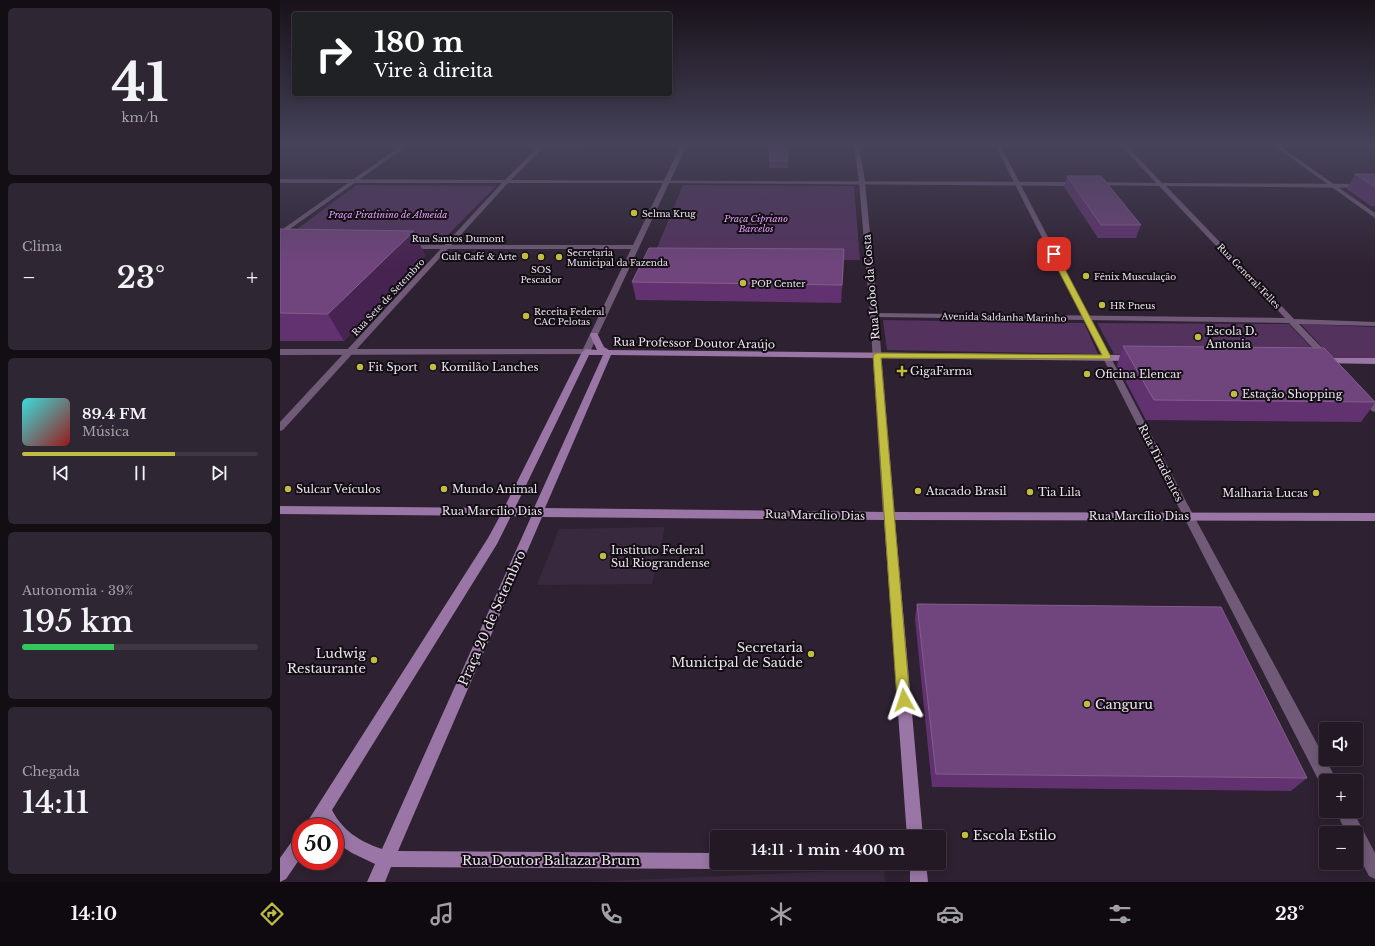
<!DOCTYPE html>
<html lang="pt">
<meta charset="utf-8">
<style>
:root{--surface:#221925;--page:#2e2632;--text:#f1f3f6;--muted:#a2a0a7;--line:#3f3842;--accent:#c1bd40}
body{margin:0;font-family:"Libre Baskerville",serif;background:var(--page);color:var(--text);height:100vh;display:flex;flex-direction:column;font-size:15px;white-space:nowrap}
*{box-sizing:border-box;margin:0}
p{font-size:13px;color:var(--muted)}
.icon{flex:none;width:22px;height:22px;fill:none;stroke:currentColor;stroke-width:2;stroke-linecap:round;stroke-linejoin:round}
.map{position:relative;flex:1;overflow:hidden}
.sheet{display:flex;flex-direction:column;gap:8px;padding:8px;background:#130e14;width:280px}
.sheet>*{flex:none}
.banner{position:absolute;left:12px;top:12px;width:380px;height:84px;border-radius:4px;box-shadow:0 2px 10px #0003,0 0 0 1px var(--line);background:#202124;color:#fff;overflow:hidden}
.controls{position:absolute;left:1039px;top:722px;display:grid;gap:8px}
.controls a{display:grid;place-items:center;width:44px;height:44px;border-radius:4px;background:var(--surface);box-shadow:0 2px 10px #0003,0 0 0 1px var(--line);font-size:20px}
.speed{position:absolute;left:12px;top:818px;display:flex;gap:8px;font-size:20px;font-weight:700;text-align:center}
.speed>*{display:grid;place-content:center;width:52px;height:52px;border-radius:50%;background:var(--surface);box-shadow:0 2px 10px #0003,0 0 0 1px var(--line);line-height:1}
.speed .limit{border:6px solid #d22;background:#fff;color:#111}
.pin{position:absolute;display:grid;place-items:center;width:34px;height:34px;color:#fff;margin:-17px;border-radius:8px;box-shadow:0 2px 6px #0006}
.me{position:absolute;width:44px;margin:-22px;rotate:355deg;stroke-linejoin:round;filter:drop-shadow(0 0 3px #0008)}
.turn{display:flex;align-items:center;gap:14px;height:84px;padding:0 16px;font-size:18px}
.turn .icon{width:52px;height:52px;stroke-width:2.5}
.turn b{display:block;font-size:28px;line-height:34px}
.big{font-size:30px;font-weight:600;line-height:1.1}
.sheet .tile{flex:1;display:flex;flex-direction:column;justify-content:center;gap:6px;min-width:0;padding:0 14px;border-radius:6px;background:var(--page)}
.sheet .dial{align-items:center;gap:0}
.dial b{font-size:52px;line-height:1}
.song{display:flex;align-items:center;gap:12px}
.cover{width:48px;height:48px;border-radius:6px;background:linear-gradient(135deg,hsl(180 70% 55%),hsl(0 70% 35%))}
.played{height:4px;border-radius:2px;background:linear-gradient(90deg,var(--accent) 65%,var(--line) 65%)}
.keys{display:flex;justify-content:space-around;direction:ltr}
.heat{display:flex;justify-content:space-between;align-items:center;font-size:22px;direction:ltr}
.charge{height:6px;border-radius:3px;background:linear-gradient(90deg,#34c759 39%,var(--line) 0)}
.trip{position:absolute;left:430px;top:830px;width:236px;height:40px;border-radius:4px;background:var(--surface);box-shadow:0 2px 10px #0003,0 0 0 1px var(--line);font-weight:600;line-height:40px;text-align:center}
.tabs{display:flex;height:64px;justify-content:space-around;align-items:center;background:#0e0a0f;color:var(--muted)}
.tabs .icon{width:28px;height:28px}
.tabs .selected{color:var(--accent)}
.tabs b{font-size:18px;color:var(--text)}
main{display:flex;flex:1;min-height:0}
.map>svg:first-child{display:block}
.built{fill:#39293f}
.green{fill:#53325e}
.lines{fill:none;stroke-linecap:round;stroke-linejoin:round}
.minor{fill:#705a77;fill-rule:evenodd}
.tertiary{fill:#705a77;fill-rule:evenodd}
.secondary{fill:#9976a5;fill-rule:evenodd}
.wall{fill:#61326f}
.shaded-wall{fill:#472351}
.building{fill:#70457d;stroke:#835e8e}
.route{fill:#c1bd40;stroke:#7d7b2a}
.poi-dot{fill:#c1bd40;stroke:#130d14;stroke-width:1.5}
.labels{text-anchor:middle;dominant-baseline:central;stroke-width:4;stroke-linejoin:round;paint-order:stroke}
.far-poi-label{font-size:9px;fill:#eae2ed;stroke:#130d14;text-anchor:start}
.far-park-label{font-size:9px;font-style:italic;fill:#e7a0fe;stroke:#130d14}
.far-street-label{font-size:9px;fill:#eae2ed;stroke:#130d14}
.street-label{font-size:11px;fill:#eae2ed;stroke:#130d14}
.poi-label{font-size:11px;fill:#eae2ed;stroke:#130d14;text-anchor:start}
.near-street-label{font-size:13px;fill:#eae2ed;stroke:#130d14}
.near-poi-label{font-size:13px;fill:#eae2ed;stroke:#130d14;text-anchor:end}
</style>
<main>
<section class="sheet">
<div class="tile dial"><b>41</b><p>km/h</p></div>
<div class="tile"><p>Clima</p>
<div class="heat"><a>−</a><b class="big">23°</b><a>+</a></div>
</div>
<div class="tile">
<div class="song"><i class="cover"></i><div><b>89.4 FM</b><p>Música</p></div></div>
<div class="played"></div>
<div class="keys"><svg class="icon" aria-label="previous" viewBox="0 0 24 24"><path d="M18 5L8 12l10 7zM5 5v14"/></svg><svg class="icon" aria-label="pause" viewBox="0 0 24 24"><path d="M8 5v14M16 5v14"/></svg><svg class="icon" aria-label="next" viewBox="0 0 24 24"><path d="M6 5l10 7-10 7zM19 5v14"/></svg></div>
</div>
<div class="tile"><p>Autonomia · 39%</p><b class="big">195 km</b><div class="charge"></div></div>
<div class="tile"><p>Chegada</p><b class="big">14:11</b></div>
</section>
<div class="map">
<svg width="1095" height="882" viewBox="0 0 1095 882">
<rect width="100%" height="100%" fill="#2e2131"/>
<path class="built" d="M270 145H300L292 155H260Z
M385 527 372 584 257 585 279 529Z
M604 869 605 882H305Z"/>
<path class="green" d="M76 185 216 186 161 242H0Z
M403 185 574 186 580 260H372Z
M603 320 804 323 818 354 607 350Z
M817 323 1009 324 1040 357 834 354Z
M1021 324 1095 327V358H1052Z"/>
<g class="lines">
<path class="minor" d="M260 145H266L231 180 798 182 801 184 798 186 387 183H228L3 430 0 431V422L222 183H0V179L225 180Z
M841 145H846L882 183 1095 184V188L886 186 1014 319 1095 322V326L1019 324 1049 355 1050 357 1046 360 1043 359 1009 323 594 317 590 315 594 313 1005 318 879 186 814 185 813 184 816 182 876 183Z
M1083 393 1086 394 1095 403V412L1092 411 1078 396Z"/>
<path class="tertiary" d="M122 145H128L0 236V231Z
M401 145H407L309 354 0 355V349H303L351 249H129L126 247 129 245H353Z
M574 145H579L585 182 598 315 615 516 613 519 609 520 605 519 603 516 590 315 579 182Z
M715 145H720L902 494 1054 775 1056 781H1046V788L1042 787 892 494Z
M993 145H998L1095 213V218Z
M1056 811H1073L1095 853V879L1089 876 1076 851V833H1066Z"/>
<path class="secondary" d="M311 333H317L324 347 329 350 853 355 857 358 853 361 331 355 265 508 609 512 1095 513V521L615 520 643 837H627L604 520 262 517 118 851 437 853V863H445L443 867 437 869 111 867 105 882H87L95 864 72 853 55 842V827H43L42 825 41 827H24L208 538 220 516 0 514V506L224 508 302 352 306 349 317 350 310 335ZM309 355H323L254 508H235ZM231 516 251 517 102 849C79 841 63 831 52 810L217 544Z
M1043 358H1095V364L1040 363 1039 361Z
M21 835V857L6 879 0 882V858L15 837Z
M630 863H646L648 882H630Z"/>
</g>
<path class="wall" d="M508 156V168H489V161Z
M1075 174H1095V206H1091L1067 189Z
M787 176 861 225 856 238H818L784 187Z
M0 229 134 231 145 256 64 341H0Z
M564 266 561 303 356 300 352 282Z
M843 346 1095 402V403L1081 422 866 420 837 365Z
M637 604 1027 778 1011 791 652 787 635 619Z"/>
<path class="shaded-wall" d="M134 231 145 256 64 341 48 314Z
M564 249V266L561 303Z"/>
<path class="building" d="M508 148V161H489L490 149Z
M1075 174H1095V187Z
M787 176H821L861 225H821Z
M0 229 134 231 48 314 0 313Z
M369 248 564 249 562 285 352 282Z
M843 346 1044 348 1095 402 874 400Z
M637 604 941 607 1027 778 656 774Z"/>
<linearGradient id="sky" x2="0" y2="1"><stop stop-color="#19121b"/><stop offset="0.54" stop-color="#46435a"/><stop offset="1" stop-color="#46435a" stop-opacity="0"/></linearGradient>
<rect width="1095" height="268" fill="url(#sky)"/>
<path class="route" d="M771 253 777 254 831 357 830 359 601 358 630 700 628 704 624 706 619 704 617 700 593 355 597 353 822 355 770 254Z"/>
<g class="poi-dot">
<circle cx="354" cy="213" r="4"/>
<circle cx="245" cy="256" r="4"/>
<circle cx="261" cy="257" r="4"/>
<circle cx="279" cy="257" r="4"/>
<circle cx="806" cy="276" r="4"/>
<circle cx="463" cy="283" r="4"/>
<circle cx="822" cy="305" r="4"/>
<circle cx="246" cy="316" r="4"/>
<circle cx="918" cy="337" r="4"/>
<circle cx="80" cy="367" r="4"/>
<circle cx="153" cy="367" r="4"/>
<path d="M620 365h4v4h4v4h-4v4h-4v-4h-4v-4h4z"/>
<circle cx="807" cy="374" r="4"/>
<circle cx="954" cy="394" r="4"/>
<circle cx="8" cy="489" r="4"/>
<circle cx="164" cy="489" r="4"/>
<circle cx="638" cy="491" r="4"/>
<circle cx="750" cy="492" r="4"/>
<circle cx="1036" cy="493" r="4"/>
<circle cx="323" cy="556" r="4"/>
<circle cx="531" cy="654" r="4"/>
<circle cx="94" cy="660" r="4"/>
<circle cx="807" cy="704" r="4"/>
<circle cx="685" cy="835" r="4"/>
</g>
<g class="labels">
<g class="far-poi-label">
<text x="362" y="213">Selma Krug</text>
<text x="287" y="252">Secretaria<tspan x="287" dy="10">Municipal da Fazenda</tspan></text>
<text x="237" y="256" text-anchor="end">Cult Café &amp; Arte</text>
<text x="261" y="269" text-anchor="middle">SOS<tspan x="261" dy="10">Pescador</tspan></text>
<text x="814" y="276">Fênix Musculação</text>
<text x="471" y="283">POP Center</text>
<text x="830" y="305">HR Pneus</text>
<text x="254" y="311">Receita Federal<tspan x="254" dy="10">CAC Pelotas</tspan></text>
</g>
<g class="far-park-label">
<text x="108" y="214">Praça Piratinino de Almeida</text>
<text x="476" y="218">Praça Cipriano<tspan x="476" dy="10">Barcelos</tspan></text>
</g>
<g class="far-street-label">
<text x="178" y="238">Rua Santos Dumont</text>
<text transform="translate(969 276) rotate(46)">Rua General Telles</text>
<text transform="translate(108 297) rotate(-47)">Rua Sete de Setembro</text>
<text transform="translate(724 317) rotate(1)">Avenida Saldanha Marinho</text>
</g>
<g class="street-label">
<text transform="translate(591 287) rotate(-95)">Rua Lobo da Costa</text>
<text transform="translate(414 343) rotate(1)">Rua Professor Doutor Araújo</text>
<text transform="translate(881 463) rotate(63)">Rua Tiradentes</text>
<text x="212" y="511">Rua Marcílio Dias</text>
<text transform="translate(535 515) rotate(1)">Rua Marcílio Dias</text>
<text x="859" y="516">Rua Marcílio Dias</text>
</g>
<g class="poi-label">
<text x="926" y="331">Escola D.<tspan x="926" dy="13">Antonia</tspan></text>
<text x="88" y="367">Fit Sport</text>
<text x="161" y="367">Komilão Lanches</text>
<text x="630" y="371">GigaFarma</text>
<text x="815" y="374">Oficina Elencar</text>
<text x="962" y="394">Estação Shopping</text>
<text x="16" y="489">Sulcar Veículos</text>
<text x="172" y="489">Mundo Animal</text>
<text x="646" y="491">Atacado Brasil</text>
<text x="758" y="492">Tia Lila</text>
<text x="1028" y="493" text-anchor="end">Malharia Lucas</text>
<text x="331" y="550">Instituto Federal<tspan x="331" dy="13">Sul Riograndense</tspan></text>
</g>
<g class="near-street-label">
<text transform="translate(212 618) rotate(-66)">Praça 20 de Setembro</text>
<text x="271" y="860">Rua Doutor Baltazar Brum</text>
</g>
<g class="near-poi-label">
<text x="523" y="647">Secretaria<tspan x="523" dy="15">Municipal de Saúde</tspan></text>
<text x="86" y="653">Ludwig<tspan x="86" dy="15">Restaurante</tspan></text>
<text x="815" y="704" text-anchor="start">Canguru</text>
<text x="693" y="835" text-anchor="start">Escola Estilo</text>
</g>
</g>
</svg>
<div class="controls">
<a><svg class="icon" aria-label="sound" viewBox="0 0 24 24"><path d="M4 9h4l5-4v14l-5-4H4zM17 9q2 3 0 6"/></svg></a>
<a>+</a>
<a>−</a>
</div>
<div class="speed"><div class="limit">50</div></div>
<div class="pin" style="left:774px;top:254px;background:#d93025"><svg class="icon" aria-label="arrive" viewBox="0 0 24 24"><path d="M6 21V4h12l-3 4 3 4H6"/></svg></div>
<svg class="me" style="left:624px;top:700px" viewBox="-20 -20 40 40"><path d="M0-17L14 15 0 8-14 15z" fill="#c1bd40" stroke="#fff" stroke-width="4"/></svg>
<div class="trip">14:11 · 1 min · 400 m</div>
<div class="banner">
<div class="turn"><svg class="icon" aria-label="right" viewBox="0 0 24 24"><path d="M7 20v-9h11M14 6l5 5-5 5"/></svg><div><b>180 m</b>Vire à direita</div></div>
</div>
</div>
</main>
<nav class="tabs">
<b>14:10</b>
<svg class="icon selected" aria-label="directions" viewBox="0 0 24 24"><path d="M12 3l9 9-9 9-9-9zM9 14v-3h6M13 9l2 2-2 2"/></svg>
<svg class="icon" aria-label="music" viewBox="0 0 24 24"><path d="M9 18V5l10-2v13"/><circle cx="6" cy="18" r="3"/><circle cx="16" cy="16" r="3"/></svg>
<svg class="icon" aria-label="phone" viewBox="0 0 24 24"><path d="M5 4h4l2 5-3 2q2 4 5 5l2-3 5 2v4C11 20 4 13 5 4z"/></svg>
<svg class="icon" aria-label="climate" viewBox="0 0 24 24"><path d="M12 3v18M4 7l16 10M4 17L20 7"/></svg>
<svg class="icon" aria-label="car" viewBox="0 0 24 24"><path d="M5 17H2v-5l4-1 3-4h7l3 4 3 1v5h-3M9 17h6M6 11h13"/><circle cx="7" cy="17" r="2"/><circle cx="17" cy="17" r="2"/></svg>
<svg class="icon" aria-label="filters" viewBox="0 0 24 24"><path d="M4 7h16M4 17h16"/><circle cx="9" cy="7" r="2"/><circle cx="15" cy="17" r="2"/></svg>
<b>23°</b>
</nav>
